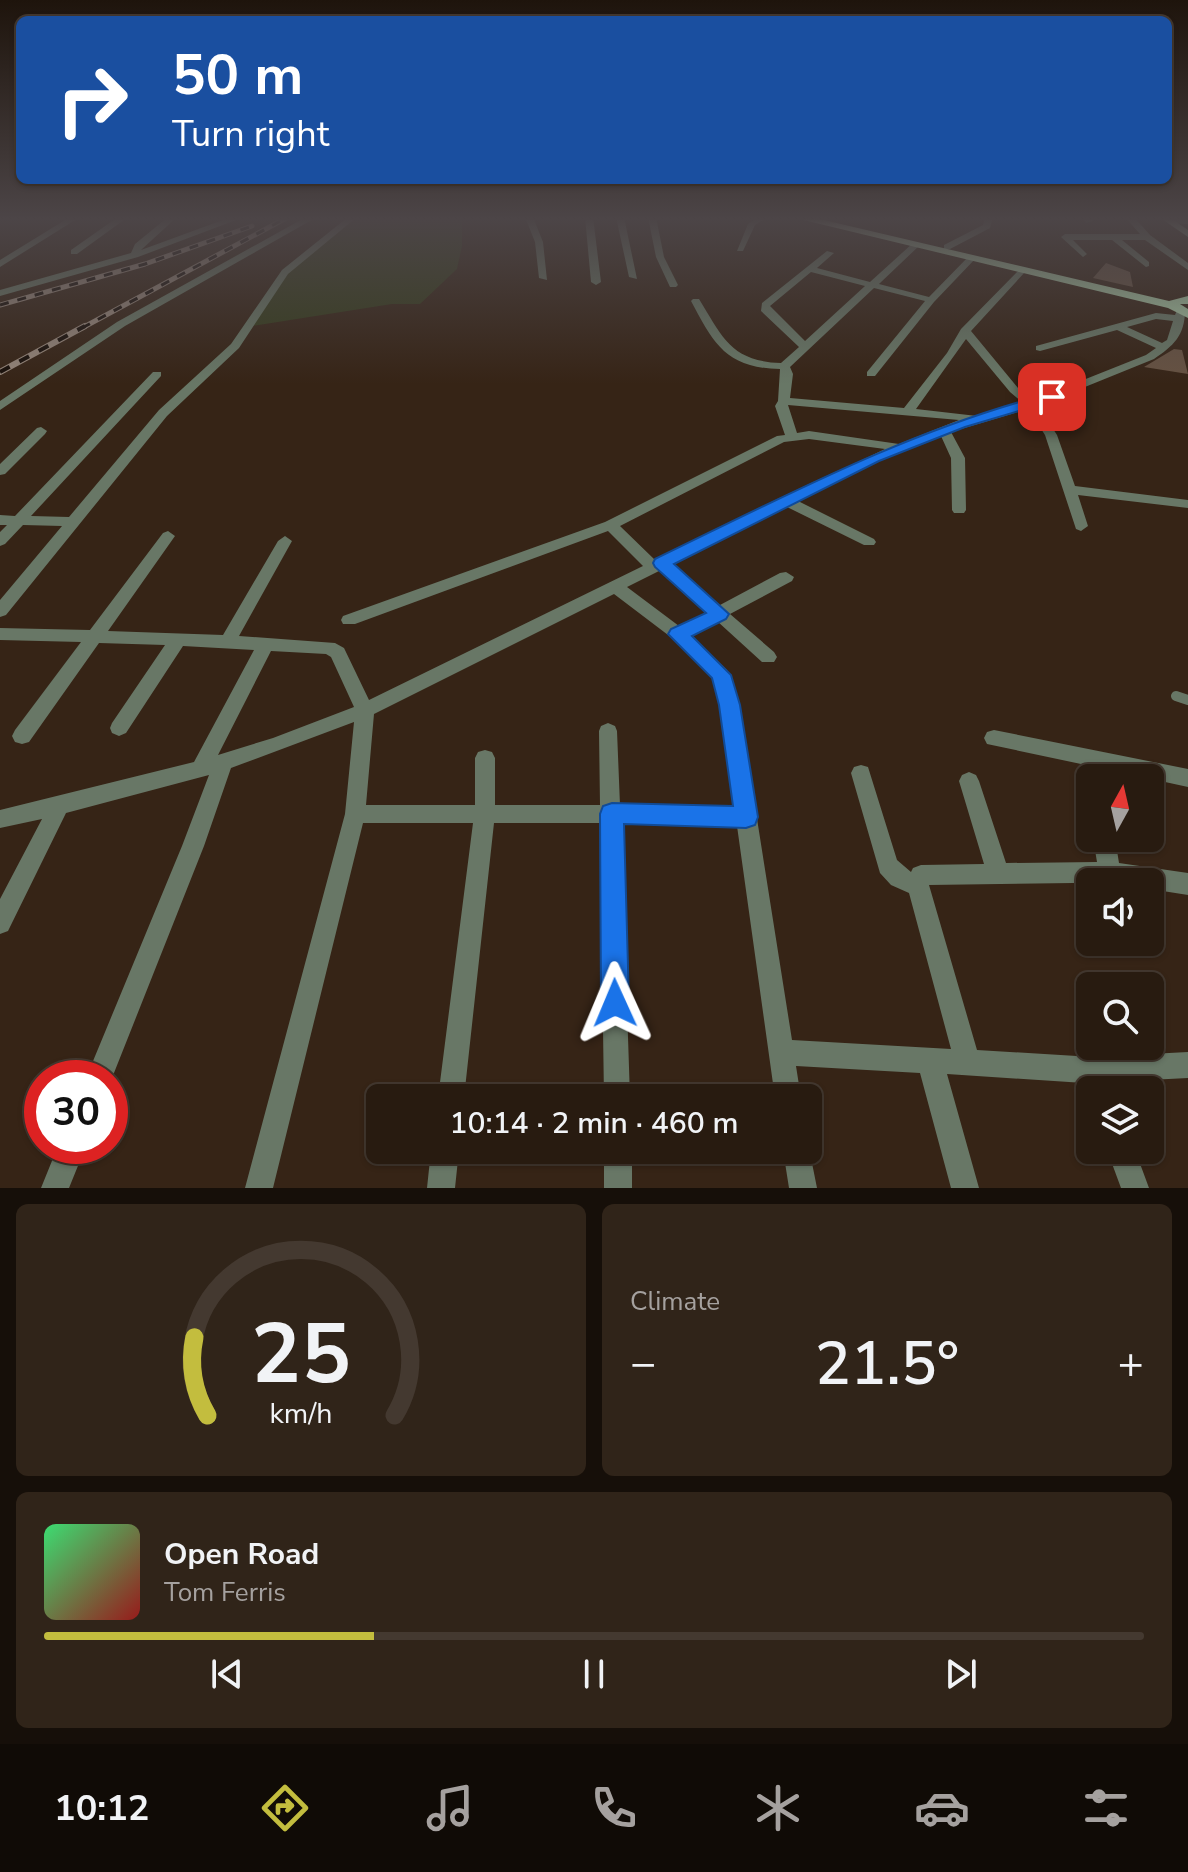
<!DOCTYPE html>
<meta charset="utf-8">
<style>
:root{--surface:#281b10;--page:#302419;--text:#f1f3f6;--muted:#a5a19f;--line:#443930;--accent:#c3bd3e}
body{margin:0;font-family:"Nunito Sans",sans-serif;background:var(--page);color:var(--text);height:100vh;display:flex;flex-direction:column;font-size:30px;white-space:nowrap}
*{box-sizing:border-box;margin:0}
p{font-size:26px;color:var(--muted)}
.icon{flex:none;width:44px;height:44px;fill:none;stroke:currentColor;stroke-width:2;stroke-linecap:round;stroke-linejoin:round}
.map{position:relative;height:1188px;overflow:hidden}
.details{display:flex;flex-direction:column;gap:16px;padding:16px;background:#160f09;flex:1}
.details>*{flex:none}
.hud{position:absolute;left:16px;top:16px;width:1156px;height:168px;border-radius:12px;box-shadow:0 2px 6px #0004,0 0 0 2px var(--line);background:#1a4fa0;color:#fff;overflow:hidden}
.needle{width:52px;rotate:8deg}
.buttons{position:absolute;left:1076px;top:764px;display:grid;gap:16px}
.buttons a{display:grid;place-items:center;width:88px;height:88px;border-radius:12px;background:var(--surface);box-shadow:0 2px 6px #0004,0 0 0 2px var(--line);font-size:40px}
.speed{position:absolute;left:24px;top:1060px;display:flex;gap:16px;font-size:40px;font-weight:700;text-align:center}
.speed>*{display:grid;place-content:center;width:104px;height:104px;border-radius:50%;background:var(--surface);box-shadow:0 2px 6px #0004,0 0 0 2px var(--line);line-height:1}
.speed .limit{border:12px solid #d22;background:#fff;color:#111}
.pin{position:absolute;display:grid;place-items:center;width:68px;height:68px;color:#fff;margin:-34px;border-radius:16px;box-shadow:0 4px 12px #0006}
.me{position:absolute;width:88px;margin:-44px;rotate:359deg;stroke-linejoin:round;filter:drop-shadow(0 0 6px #0008)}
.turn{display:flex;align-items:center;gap:28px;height:168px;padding:0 24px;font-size:36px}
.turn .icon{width:104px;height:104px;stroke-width:2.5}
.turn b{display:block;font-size:56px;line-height:68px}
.big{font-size:60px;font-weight:600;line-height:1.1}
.details .tile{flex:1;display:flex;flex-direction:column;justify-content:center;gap:12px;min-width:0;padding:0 28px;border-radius:12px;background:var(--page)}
.details .dial{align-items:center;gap:0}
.dial svg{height:208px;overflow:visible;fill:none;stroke:var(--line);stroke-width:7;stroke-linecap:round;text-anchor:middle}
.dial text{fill:var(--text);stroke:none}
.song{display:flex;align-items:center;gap:24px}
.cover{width:96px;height:96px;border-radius:12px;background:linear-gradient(135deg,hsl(140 70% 55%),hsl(0 70% 35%))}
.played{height:8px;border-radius:4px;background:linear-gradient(90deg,var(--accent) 30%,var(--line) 30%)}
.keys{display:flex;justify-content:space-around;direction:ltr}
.heat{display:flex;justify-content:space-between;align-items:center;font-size:44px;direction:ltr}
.details .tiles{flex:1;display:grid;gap:16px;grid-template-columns:1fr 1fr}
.tile:last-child{grid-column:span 2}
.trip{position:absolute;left:366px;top:1084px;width:456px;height:80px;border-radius:12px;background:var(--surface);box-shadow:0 2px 6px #0004,0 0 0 2px var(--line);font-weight:600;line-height:80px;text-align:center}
.tabs{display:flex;height:128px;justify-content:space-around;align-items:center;background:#100b06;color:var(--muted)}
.tabs .icon{width:56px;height:56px}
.tabs .on{color:var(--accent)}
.tabs b{font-size:36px;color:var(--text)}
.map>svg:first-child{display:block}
.green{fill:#353c1c}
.building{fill:#665242}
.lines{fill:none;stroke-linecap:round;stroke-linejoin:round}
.lane{stroke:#687766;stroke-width:10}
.street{fill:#687766;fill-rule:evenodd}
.secondary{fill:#8ba489;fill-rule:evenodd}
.primary{fill:#a6c7a3;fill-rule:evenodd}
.rail-far1-casing{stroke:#95867a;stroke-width:5}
.rail-casing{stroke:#95867a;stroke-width:6}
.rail-far1{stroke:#180f09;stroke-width:3;stroke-dasharray:9;stroke-linecap:butt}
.rail{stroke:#180f09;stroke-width:4;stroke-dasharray:11;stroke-linecap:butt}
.route{fill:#1a73e8;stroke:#114b97;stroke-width:2}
</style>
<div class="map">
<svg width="1188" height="1188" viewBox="0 0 1188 1188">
<rect width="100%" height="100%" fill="#362416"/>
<path class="green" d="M355 217H462V246L457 269 420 304H392L252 326 283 277Z"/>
<path class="building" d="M1106 263 1130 272 1133 287 1093 278Z
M1174 349 1182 350 1188 374 1144 367Z"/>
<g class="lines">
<path class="lane" d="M1176 696 1188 700"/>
<path class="street" d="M70 217H80L0 267V260Z
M118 217H128L77 254H71V250Z
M168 217H177L141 250 231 217H244L138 257 0 296V290L131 253 135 244Z
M306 217H317L125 326 0 410V401L117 322Z
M348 217H357L288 274 239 348 167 416 6 615 0 617V600L62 526 23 525 5 544 0 546V532L7 525H0V515L15 516 153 372H161V376L31 516 69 517 159 410 231 344 282 270Z
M525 217H533L543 242 547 280 539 278 535 242Z
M585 217H593L601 282 596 285 591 282Z
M616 217H624L637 279 629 277Z
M648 217H656L664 257 678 285 676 287H670L656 257Z
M758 217H768L755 225 743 251H737L748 224Z
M985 217H993L990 228 950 249H944V245L983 225Z
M1082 217H1090L1093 221 1086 223Z
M1125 217H1134L1150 235 1188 263V270L1145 240H1122L1149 262V266L1146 267 1112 240H1073L1087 254 1083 257 1061 237 1065 234H1140Z
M1166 219 1188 220V224L1169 223Z
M913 243 920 245 879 284 929 297 969 256 976 258 934 302 875 376H867V372L925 301 874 288 790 367 793 374 790 398 904 408 947 353 961 329 1022 267 1025 268V272L971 331 1018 388 1033 400 1146 355 1156 348 1117 330 1040 351 1036 350V346L1156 313 1175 315 1177 310H1185C1185 336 1173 346 1154 359L1038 406 1057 435 1075 486 1188 500V508L1078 495 1088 526 1081 531 1076 529 1045 435 1028 409 951 432 965 458 966 510 964 513H954L952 510 951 458 941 436 879 461 798 501 874 539 876 542 874 545H864L787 507 673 564 720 605 780 573 786 572 794 577 792 581 730 614 774 652 777 657 774 662H762L717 621 690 635 727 670 739 705 792 1040 951 1049 909 893 891 885 880 873 851 773 854 767 861 765 868 767 897 860 911 872 913 868 921 865 984 864 959 781 962 775 969 772 976 775 979 781 1006 863 1097 862 1093 838H1115L1119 863 1188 873V895L1150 889V882L929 885 977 1050 1093 1057 1188 1052V1078L1110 1082 1113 1090H1090V1098L1084 1083 947 1074 979 1188H951L920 1073 796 1066 801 1098H775L737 826 621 823 630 1098H604L600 823H494L464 1098H438L473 823H363L273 1188H245L345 814 354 722 231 768 204 846 110 1083V1078H86L182 846 209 775 66 813 8 931 0 934V899L42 819 0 828V810L194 762 254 650 183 646 126 733 119 736 112 733 110 728 112 723 165 645 99 643 29 742 22 744 15 742 12 736 15 730 81 642 0 640V628L90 630 163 533 168 531 175 536 108 631 223 635 278 541 285 536 292 541 239 636 335 643 344 648 369 700 643 566 608 531 355 624H343L341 620 343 616 605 522 777 436 785 435 775 406 778 401 780 369C726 368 714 344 691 301L693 299H699C723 338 731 361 781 363L799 347 761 311 762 303 827 251 834 253 817 268 870 282ZM811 272 865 286 805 341 770 306ZM1156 319 1173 321 1167 340 1162 343 1127 327ZM966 339 1010 392 1023 403 977 416 916 409ZM788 405 959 420 899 444 809 431 797 433ZM809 439 885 449 655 560 620 526 784 442ZM661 570 707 612 679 626 627 587ZM614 594 672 638 713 678 721 705 735 807 620 805 617 731 615 726 608 723 601 726 599 731 600 805H495V758L492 752 485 750 478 752 475 758V805H366L374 714ZM271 651 326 654 331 657 354 707 273 738 218 755Z
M41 427 47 431 45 434 5 474 0 475V464L37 428Z
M994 730 1188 769V787L1101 768 1103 778H1090V786L1083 778 1081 764 987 744 984 738 987 732Z
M808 1143 817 1188H789L783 1150H808Z
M58 1146H86L69 1188H41Z
M431 1150H459L455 1188H427Z
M604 1150H632V1188H604Z
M1107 1150H1135L1149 1188H1121Z"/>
<path class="secondary" d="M1159 217H1169L1188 230V237Z"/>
<path class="primary" d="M791 217H811L1169 301 1188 296V304H1180L1188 309V318L1168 308Z"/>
<defs>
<path id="rail-far1" d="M0 305 145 264 252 226
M82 328 288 217"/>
<path id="rail" d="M0 372 85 326"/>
</defs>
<use href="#rail-far1" class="rail-far1-casing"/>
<use href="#rail" class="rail-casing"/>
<use href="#rail-far1" class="rail-far1"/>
<use href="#rail" class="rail"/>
</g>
<linearGradient id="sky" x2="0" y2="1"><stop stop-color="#1e140c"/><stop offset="0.57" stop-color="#4c4547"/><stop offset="1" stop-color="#4c4547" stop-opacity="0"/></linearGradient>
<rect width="1188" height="384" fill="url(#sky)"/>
<path class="route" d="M1052 393 1058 397 1056 400 965 427 879 461 674 564 729 614 726 619 692 636 731 675 740 705 758 817 755 825 746 828 624 824 629 1003 625 1013 615 1017 605 1013 601 1003 600 814 603 806 612 803 733 806 719 705 712 678 668 634 671 629 706 613 655 567 653 563 655 559C785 496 911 429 1052 393Z"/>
</svg>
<div class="buttons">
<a><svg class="needle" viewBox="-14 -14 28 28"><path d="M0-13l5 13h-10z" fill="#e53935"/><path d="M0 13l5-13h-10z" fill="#a5a19f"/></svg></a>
<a><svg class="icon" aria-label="sound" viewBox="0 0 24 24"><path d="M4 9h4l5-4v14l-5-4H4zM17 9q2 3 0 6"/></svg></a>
<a><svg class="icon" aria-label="search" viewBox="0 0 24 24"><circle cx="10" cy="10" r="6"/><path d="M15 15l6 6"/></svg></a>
<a><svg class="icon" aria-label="layers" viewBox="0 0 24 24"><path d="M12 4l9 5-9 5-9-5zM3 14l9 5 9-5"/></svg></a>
</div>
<div class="speed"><div class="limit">30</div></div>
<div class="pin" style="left:1052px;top:397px;background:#d93025"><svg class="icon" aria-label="arrive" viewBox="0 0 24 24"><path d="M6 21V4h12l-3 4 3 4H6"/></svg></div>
<svg class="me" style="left:615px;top:1003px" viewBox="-20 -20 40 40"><path d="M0-17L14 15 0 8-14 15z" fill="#1a73e8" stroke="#fff" stroke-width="4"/></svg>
<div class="trip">10:14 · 2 min · 460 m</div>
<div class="hud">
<div class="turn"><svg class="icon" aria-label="right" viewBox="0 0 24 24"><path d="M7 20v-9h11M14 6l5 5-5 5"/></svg><div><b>50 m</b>Turn right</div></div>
</div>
</div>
<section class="details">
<div class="tiles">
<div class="tile dial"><svg viewBox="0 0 100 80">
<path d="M14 69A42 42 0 1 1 86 69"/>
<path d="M14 69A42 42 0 0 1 9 39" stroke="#c3bd3e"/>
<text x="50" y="56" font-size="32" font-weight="700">25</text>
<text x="50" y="72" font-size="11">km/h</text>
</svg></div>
<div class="tile"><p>Climate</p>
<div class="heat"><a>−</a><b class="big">21.5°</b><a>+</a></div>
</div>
<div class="tile">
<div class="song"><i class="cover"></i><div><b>Open Road</b><p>Tom Ferris</p></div></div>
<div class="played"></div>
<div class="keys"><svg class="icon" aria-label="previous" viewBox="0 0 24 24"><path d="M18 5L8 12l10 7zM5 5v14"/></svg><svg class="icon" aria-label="pause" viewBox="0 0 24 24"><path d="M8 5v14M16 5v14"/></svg><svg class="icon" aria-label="next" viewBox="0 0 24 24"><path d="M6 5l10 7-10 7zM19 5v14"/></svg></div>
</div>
</div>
</section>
<nav class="tabs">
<b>10:12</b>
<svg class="icon on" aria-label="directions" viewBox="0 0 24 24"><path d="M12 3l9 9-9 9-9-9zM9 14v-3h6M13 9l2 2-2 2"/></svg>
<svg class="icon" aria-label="music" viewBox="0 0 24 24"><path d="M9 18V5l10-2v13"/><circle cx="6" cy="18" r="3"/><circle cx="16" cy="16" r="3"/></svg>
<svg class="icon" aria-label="phone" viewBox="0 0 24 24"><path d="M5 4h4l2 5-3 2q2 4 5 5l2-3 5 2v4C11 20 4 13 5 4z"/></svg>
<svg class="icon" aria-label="climate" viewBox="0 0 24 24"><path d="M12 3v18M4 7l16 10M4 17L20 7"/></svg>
<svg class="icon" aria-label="car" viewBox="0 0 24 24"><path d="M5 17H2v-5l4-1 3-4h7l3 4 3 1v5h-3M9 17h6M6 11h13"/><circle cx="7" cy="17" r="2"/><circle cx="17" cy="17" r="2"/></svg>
<svg class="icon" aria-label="filters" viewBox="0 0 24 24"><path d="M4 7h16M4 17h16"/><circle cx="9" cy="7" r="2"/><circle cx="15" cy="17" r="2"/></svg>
</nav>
